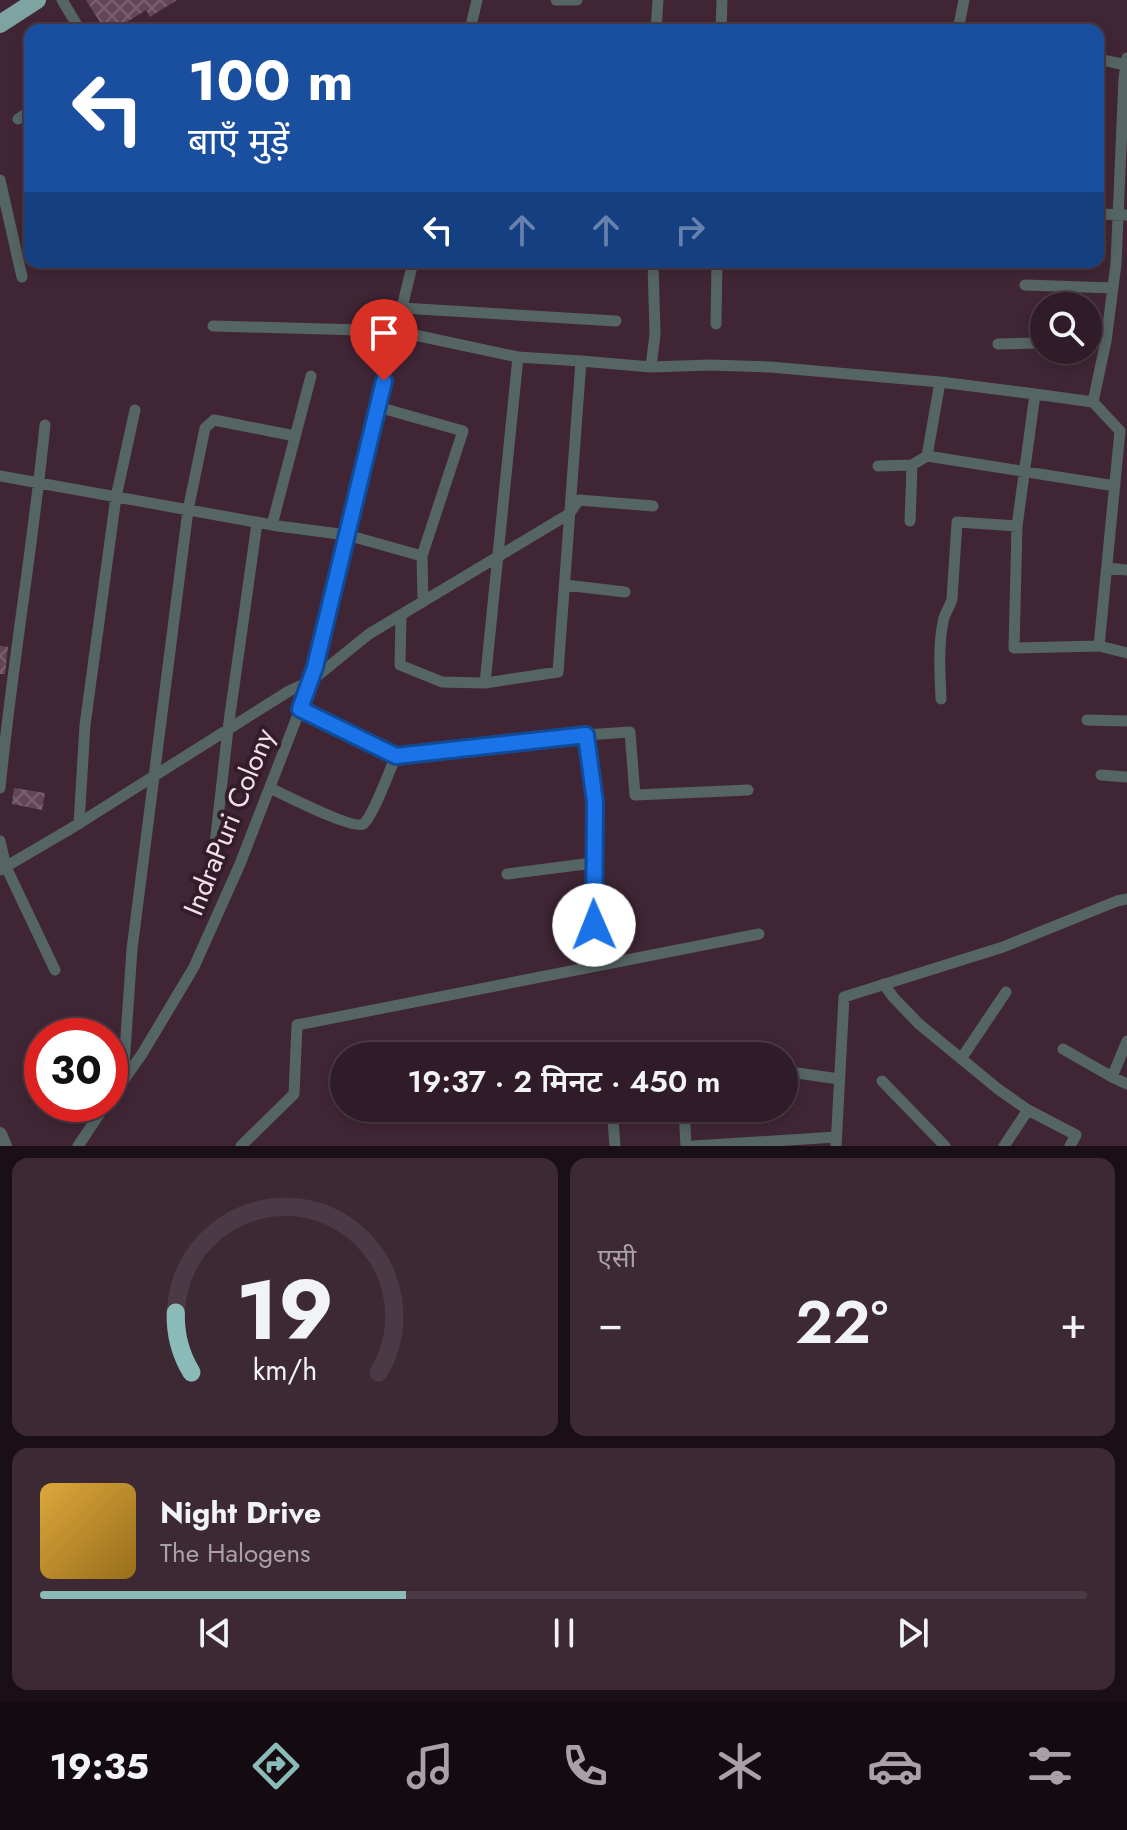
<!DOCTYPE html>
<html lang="hi">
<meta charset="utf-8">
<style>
:root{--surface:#301c28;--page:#3c2934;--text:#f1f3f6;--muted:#a8a1a8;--line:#4b3a45;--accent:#8bbbb9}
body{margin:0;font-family:Jost,"Noto Sans Devanagari",sans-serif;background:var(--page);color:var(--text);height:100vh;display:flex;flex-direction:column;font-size:30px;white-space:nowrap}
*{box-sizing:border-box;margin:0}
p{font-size:26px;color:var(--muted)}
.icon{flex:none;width:44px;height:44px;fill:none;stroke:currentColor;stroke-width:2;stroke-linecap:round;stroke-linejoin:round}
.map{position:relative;height:1146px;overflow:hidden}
.panel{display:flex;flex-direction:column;gap:12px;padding:12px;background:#1a0f16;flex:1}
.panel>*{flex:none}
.hud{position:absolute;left:24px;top:24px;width:1080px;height:244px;border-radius:16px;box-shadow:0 4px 12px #0003,0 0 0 2px var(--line);background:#1a4fa0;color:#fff;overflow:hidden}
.controls{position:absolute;left:1030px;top:292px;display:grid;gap:16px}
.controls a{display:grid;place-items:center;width:72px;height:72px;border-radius:50%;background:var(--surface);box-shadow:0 4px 12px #0003,0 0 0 2px var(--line);font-size:40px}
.speed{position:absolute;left:24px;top:1018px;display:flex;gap:16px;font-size:40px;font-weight:700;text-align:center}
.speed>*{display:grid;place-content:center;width:104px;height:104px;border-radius:50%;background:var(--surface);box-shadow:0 4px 12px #0003,0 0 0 2px var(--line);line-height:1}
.speed .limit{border:12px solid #d22;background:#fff;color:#111}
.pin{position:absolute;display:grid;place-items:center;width:68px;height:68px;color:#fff;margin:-82px -34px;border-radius:50% 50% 50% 0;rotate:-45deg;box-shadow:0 0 8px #0007}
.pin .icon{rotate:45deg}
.me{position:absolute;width:88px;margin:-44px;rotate:359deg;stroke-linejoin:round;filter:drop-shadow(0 0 6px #0008)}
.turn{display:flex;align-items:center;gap:28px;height:168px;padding:0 32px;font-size:36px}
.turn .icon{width:104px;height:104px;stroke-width:2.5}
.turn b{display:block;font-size:56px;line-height:68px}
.lanes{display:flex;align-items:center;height:76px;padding:0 32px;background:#0003;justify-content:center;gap:40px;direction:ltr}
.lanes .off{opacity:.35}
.big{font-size:60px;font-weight:600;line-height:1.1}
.panel .widget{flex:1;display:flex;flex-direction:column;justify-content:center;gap:12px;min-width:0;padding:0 28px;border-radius:16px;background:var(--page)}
.panel .dial{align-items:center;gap:0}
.dial svg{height:208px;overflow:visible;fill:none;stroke:var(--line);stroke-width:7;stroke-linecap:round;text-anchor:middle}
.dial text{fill:var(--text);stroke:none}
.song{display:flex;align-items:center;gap:24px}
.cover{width:96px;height:96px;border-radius:12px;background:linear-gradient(135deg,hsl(40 70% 55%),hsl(40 70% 35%))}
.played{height:8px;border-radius:4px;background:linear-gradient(90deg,var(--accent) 35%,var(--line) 35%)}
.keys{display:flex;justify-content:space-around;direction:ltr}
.heat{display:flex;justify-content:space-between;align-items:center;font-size:44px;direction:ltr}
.panel .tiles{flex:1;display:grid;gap:12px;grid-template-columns:1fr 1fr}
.widget:last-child{grid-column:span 2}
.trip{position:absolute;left:330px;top:1042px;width:468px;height:80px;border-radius:40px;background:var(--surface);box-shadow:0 4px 12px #0003,0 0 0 2px var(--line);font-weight:600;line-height:80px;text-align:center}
.menu{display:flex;height:128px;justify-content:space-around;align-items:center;background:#130b10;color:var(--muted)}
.menu .icon{width:56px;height:56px}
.menu .active{color:var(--accent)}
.menu b{font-size:36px;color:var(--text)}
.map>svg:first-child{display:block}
.building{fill:url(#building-cross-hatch)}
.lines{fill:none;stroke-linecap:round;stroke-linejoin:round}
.minor{stroke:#556564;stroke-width:11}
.tertiary{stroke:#556564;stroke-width:14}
.trunk{stroke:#7ea4a2;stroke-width:18}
.route-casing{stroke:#114b97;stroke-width:20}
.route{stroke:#1a73e8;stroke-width:14}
.labels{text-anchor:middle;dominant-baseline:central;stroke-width:8;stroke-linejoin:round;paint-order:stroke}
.street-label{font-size:28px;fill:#f2e1ea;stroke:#351c2b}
</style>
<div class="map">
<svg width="1127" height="1146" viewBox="0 0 1127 1146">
<defs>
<pattern id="building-cross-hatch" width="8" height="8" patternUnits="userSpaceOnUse" patternTransform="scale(2)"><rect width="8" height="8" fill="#634757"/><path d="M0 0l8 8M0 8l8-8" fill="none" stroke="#7a616f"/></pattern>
</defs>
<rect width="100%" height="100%" fill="#402635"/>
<path class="building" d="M86 0H177L150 17 146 10 114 30H105Z
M0 646 8 647 5 674H0Z
M14 788 45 793 42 810 12 804Z"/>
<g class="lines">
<path class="minor" d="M62 0 80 30
M556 0H577
M470 30 477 0
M656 30 658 0
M721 30 722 0
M958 30 964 0
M1127 58 1124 78 1116 264 1106 341 1093 402 1120 431 1099 646 1127 653
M1098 59 1126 65
M18 119 30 111
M0 180 22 277
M1098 214 1127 215
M1025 285 1113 288
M402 308 616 321
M716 324 717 262
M213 326 396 331 518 357
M1088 341H1106
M998 344 1044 343
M581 361 518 357 485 683 558 672 581 361 651 367 655 334 653 262
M651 367 710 365 770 367 940 382 927 456 1115 486
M940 382 1035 394
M1093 402 1035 394 1017 526 1014 648 1099 646
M378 407 463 431 422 556 423 602
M878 466 912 465 927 456
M0 476 278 526 347 535 422 556
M910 521 912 465
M272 525 311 376
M1107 568 1127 570
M565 585 625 592
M401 615 400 665 442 682 485 683
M941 699C940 674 938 648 943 622 944 614 950 607 952 599L957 522 1017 526
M300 709 396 756 586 735 630 732 635 795 748 790
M1087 720 1127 721
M586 735 595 802 594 925
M1101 775 1127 777
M0 788C12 666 33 546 45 425
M270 788C283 794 353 830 363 824 372 819 390 769 396 756
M79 824 85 725 116 497 135 410
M0 841 6 867 55 970
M0 870 70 829 289 691 311 681 369 634 569 514 579 500 653 506
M507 874 593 863
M211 880 228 729 257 523
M884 984 893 997 919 1024 998 1089 1028 1110 1076 1135 1070 1146
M1127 1041 1112 1077 1127 1084
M1063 1049 1112 1077
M961 1059 1006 992
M784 1075 797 1073 839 1079
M123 1080 132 949 188 510 205 428 214 420 295 436
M882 1081 945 1146
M110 1099 142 1054 194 967 240 864 311 681 315 667 413 262
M612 1108 615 1146
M684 1108 686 1146
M78 1146 106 1104
M241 1146 294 1094 297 1025 759 934
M694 1146 836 1137
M836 1146 844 997 1003 947 1117 901 1127 899
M1004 1146 1028 1110"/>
<path class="tertiary" d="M0 1134 5 1146"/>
<path class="trunk" d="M0 24 37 0"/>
</g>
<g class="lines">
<defs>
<path id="route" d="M384 381 315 667 300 709 396 756 586 735 595 802 594 925"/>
</defs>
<use href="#route" class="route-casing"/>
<use href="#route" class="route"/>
</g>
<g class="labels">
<g class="street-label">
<text transform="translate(229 822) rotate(-68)">IndraPuri Colony</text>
</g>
</g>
</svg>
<div class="controls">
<a><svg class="icon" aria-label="search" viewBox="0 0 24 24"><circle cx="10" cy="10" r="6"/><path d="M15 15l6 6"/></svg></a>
</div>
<div class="speed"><div class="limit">30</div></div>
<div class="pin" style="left:384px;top:381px;background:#d93025"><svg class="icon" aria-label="arrive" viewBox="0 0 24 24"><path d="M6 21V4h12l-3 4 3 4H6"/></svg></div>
<svg class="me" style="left:594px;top:925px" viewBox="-20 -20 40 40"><circle r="19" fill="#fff"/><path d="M0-13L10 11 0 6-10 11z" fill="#1a73e8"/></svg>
<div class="trip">19:37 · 2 मिनट · 450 m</div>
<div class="hud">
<div class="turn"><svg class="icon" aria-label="left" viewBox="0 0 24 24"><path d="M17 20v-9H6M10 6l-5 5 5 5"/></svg><div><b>100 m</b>बाएँ मुड़ें</div></div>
<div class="lanes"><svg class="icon" aria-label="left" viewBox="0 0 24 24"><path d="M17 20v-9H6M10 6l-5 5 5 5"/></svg><svg class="icon off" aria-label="ahead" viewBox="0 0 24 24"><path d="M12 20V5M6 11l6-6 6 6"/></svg><svg class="icon off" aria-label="ahead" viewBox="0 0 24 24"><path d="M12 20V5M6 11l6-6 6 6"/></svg><svg class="icon off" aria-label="right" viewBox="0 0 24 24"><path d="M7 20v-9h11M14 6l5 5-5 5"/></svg></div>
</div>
</div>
<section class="panel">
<div class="tiles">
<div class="widget dial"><svg viewBox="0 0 100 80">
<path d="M14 69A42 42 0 1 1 86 69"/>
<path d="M14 69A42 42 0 0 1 8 46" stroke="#8bbbb9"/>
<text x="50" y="56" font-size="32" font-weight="700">19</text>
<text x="50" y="72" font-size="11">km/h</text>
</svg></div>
<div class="widget"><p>एसी</p>
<div class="heat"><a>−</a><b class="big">22°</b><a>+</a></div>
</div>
<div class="widget">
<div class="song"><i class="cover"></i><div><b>Night Drive</b><p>The Halogens</p></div></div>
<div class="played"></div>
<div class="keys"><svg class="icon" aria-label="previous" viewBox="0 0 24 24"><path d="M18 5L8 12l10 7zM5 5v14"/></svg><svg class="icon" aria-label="pause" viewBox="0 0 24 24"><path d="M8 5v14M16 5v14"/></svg><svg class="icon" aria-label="next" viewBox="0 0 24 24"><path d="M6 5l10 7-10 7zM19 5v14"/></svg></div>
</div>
</div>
</section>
<nav class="menu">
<b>19:35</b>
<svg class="icon active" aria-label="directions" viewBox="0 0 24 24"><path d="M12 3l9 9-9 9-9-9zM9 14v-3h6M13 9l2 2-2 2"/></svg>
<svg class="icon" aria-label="music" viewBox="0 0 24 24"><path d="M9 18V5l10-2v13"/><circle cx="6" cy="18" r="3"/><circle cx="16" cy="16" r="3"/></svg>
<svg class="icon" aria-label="phone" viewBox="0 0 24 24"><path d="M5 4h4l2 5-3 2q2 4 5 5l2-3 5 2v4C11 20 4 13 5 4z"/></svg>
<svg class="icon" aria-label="climate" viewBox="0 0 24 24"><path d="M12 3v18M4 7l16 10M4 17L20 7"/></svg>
<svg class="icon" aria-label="car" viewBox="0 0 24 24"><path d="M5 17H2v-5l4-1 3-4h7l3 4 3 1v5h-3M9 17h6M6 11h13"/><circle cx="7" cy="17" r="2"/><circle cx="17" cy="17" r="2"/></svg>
<svg class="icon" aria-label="filters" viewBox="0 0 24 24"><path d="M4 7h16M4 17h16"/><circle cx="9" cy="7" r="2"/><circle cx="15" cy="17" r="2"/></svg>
</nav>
